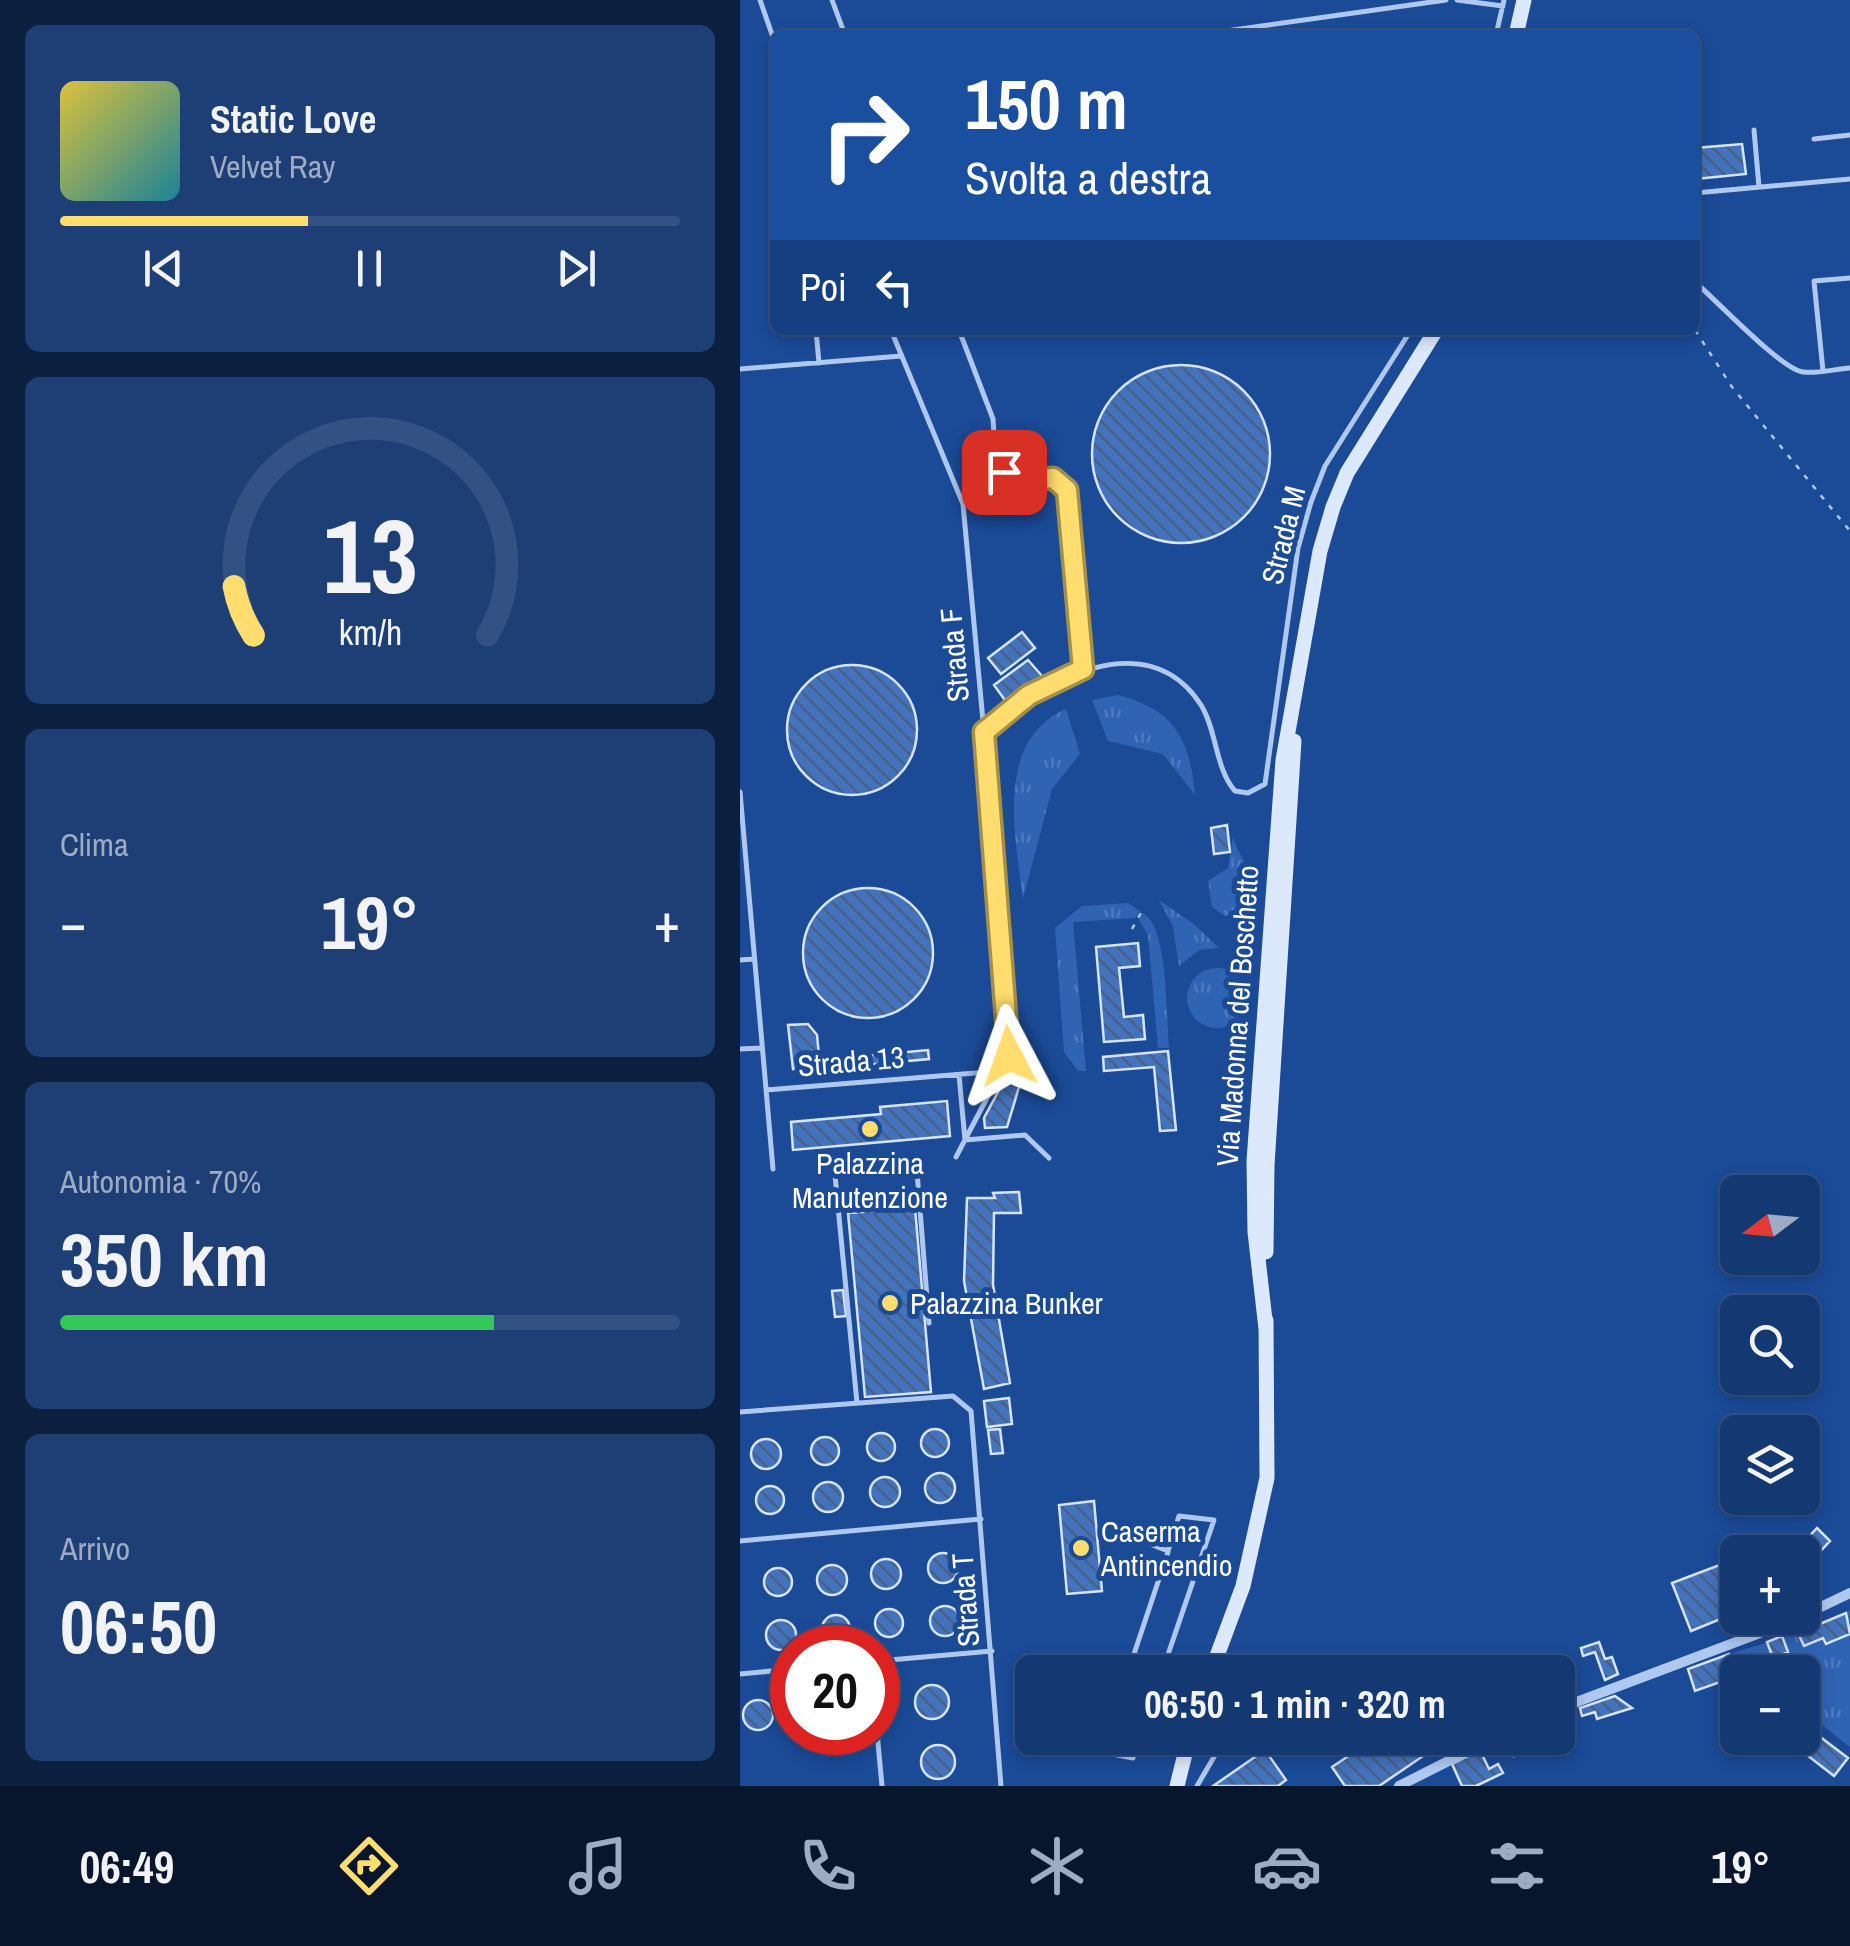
<!DOCTYPE html>
<html lang="it">
<meta charset="utf-8">
<style>
:root{--surface:#143871;--page:#1d3f76;--text:#f1f3f6;--muted:#9dacc3;--line:#335284;--accent:#ffdd6e}
body{margin:0;font-family:"Archivo Narrow",sans-serif;background:var(--page);color:var(--text);height:100vh;display:flex;flex-direction:column;font-size:38px;white-space:nowrap}
*{box-sizing:border-box;margin:0}
p{font-size:32px;color:var(--muted)}
.icon{flex:none;width:55px;height:55px;fill:none;stroke:currentColor;stroke-width:2;stroke-linecap:round;stroke-linejoin:round}
.map{position:relative;flex:1;overflow:hidden}
.drawer{display:flex;flex-direction:column;gap:25px;padding:25px;background:#0b1f3e;width:740px}
.drawer>*{flex:none}
.guide{position:absolute;left:30px;top:30px;width:930px;height:305px;border-radius:15px;box-shadow:0 5px 15px #0003,0 0 0 2px var(--line);background:#1a4fa0;color:#fff;overflow:hidden}
.needle{width:65px;rotate:254deg}
.fabs{position:absolute;left:980px;top:1175px;display:grid;gap:20px}
.fabs a{display:grid;place-items:center;width:100px;height:100px;border-radius:15px;background:var(--surface);box-shadow:0 5px 15px #0003,0 0 0 2px var(--line);font-size:50px}
.speed{position:absolute;left:30px;top:1625px;display:flex;gap:20px;font-size:50px;font-weight:700;text-align:center}
.speed>*{display:grid;place-content:center;width:130px;height:130px;border-radius:50%;background:var(--surface);box-shadow:0 5px 15px #0003,0 0 0 2px var(--line);line-height:1}
.speed .limit{border:15px solid #d22;background:#fff;color:#111}
.pin{position:absolute;display:grid;place-items:center;width:85px;height:85px;color:#fff;margin:-42px;border-radius:20px;box-shadow:0 5px 15px #0006}
.me{position:absolute;width:110px;margin:-55px;rotate:356deg;stroke-linejoin:round;filter:drop-shadow(0 0 8px #0008)}
.turn{display:flex;align-items:center;gap:35px;height:210px;padding:0 30px;font-size:45px}
.turn .icon{width:130px;height:130px;stroke-width:2.5}
.turn b{display:block;font-size:70px;line-height:85px}
.then{display:flex;align-items:center;height:95px;padding:0 30px;background:#0003;gap:20px;font-size:38px}
.big{font-size:75px;font-weight:800;line-height:1.1}
.drawer .card{flex:1;display:flex;flex-direction:column;justify-content:center;gap:15px;min-width:0;padding:0 35px;border-radius:15px;background:var(--page)}
.drawer .dial{align-items:center;gap:0}
.dial svg{height:260px;overflow:visible;fill:none;stroke:var(--line);stroke-width:7;stroke-linecap:round;text-anchor:middle}
.dial text{fill:var(--text);stroke:none}
.song{display:flex;align-items:center;gap:30px}
.cover{width:120px;height:120px;border-radius:15px;background:linear-gradient(135deg,hsl(50 70% 55%),hsl(190 70% 35%))}
.played{height:10px;border-radius:5px;background:linear-gradient(90deg,var(--accent) 40%,var(--line) 40%)}
.keys{display:flex;justify-content:space-around;direction:ltr}
.heat{display:flex;justify-content:space-between;align-items:center;font-size:55px;direction:ltr}
.charge{height:15px;border-radius:8px;background:linear-gradient(90deg,#34c759 70%,var(--line) 0)}
.trip{position:absolute;left:275px;top:1655px;width:560px;height:100px;border-radius:15px;background:var(--surface);box-shadow:0 5px 15px #0003,0 0 0 2px var(--line);font-weight:800;line-height:100px;text-align:center}
.tab-bar{display:flex;height:160px;justify-content:space-around;align-items:center;background:#08162d;color:var(--muted)}
.tab-bar .icon{width:70px;height:70px}
.tab-bar .selected{color:var(--accent)}
.tab-bar b{font-size:45px;color:var(--text)}
main{display:flex;flex:1;min-height:0}
.map>svg:first-child{display:block}
.grass{fill:url(#grass-tufts)}
.building{fill:url(#building-back-hatch);stroke:#d5e4fb;stroke-width:2.5}
.lines{fill:none;stroke-linecap:round;stroke-linejoin:round}
.path{stroke:#afc8f0;stroke-width:2.5;stroke-dasharray:5 8;stroke-linecap:butt}
.lane{stroke:#afc8f0;stroke-width:5}
.street{stroke:#afc8f0;stroke-width:10}
.secondary{stroke:#dce8fb;stroke-width:15}
.route-casing{stroke:#a69048;stroke-width:25}
.route{stroke:#ffdd6e;stroke-width:18}
.poi-dot{fill:#ffdd6e;stroke:#1b4a97;stroke-width:4}
.labels{text-anchor:middle;dominant-baseline:central;stroke-width:10;stroke-linejoin:round;paint-order:stroke}
.street-label{font-size:30px;fill:#fff;stroke:#1b4a97}
.poi-label{font-size:30px;fill:#fff;stroke:#1b4a97;text-anchor:start}
</style>
<main>
<section class="drawer">
<div class="card">
<div class="song"><i class="cover"></i><div><b>Static Love</b><p>Velvet Ray</p></div></div>
<div class="played"></div>
<div class="keys"><svg class="icon" aria-label="previous" viewBox="0 0 24 24"><path d="M18 5L8 12l10 7zM5 5v14"/></svg><svg class="icon" aria-label="pause" viewBox="0 0 24 24"><path d="M8 5v14M16 5v14"/></svg><svg class="icon" aria-label="next" viewBox="0 0 24 24"><path d="M6 5l10 7-10 7zM19 5v14"/></svg></div>
</div>
<div class="card dial"><svg viewBox="0 0 100 80">
<path d="M14 69A42 42 0 1 1 86 69"/>
<path d="M14 69A42 42 0 0 1 8 54" stroke="#ffdd6e"/>
<text x="50" y="56" font-size="32" font-weight="700">13</text>
<text x="50" y="72" font-size="11">km/h</text>
</svg></div>
<div class="card"><p>Clima</p>
<div class="heat"><a>−</a><b class="big">19°</b><a>+</a></div>
</div>
<div class="card"><p>Autonomia · 70%</p><b class="big">350 km</b><div class="charge"></div></div>
<div class="card"><p>Arrivo</p><b class="big">06:50</b></div>
</section>
<div class="map">
<svg width="1110" height="1786" viewBox="0 0 1110 1786">
<defs>
<pattern id="grass-tufts" width="24" height="20" patternUnits="userSpaceOnUse" patternTransform="scale(2.5)"><rect width="24" height="20" fill="#2f63b4"/><path d="M3 7l-1-3M5 7V3M7 7l1-3M15 17l-1-3M17 17v-4M19 17l1-3" fill="none" stroke="#4e7abf"/></pattern>
<pattern id="building-back-hatch" width="6" height="6" patternUnits="userSpaceOnUse" patternTransform="scale(2.5)"><rect width="6" height="6" fill="#4473be"/><path d="M-1 5l2 2M0 0l6 6M5-1l2 2" fill="none" stroke="#486085"/></pattern>
</defs>
<rect width="100%" height="100%" fill="#1b4a97"/>
<path class="grass" d="M378 695C435 710 450 739 455 795L423 754 368 741 352 700Z
M326 709 340 754 312 789 283 899C275 835 254 741 326 709Z
M493 837C501 865 527 881 504 911L485 916 472 907 468 881 488 868Z
M419 900 455 925 479 948 459 950 439 966 433 926Z
M388 903 400 911 396 918 333 922 346 1071H338L324 1052 315 928 342 906Z
M402 913C429 924 426 1019 429 1048H418L408 935 399 920Z
M447 998a30 30 0 1 1 60 0a30 30 0 1 1-60 0Z
M1110 1610V1747L1063 1710 1062 1672H1013L989 1654 1058 1633Z"/>
<path class="building" d="M1002 144 1006 174 955 179V148Z
M352 454a89 89 0 1 1 178 0a89 89 0 1 1-178 0Z
M282 632 295 648 261 674 248 658Z
M288 660 302 676 267 703 254 685Z
M47 730a65 65 0 1 1 130 0a65 65 0 1 1-130 0Z
M487 825 490 852 474 854 471 828Z
M63 953a65 65 0 1 1 130 0a65 65 0 1 1-130 0Z
M398 943 400 966 379 968 384 1017 403 1015 405 1039 364 1042 356 947Z
M68 1024 77 1035 80 1066 53 1069 48 1025Z
M188 1050 189 1059 114 1066 113 1057Z
M428 1051 436 1130 420 1131 414 1067 364 1071 363 1057Z
M265 1079 279 1087 267 1127 245 1128 244 1118Z
M207 1101 210 1136 53 1150 51 1122 141 1114 140 1107Z
M279 1192 281 1213H254L253 1285 270 1383 244 1389 224 1281 227 1198H255L253 1193Z
M175 1208 191 1392 125 1397 108 1213Z
M103 1290 106 1316 95 1317 92 1291Z
M269 1398 272 1424 247 1427 244 1401Z
M181 1443a14 14 0 1 1 28 0a14 14 0 1 1-28 0Z
M260 1429 263 1453 251 1454 248 1430Z
M127 1447a14 14 0 1 1 28 0a14 14 0 1 1-28 0Z
M71 1451a14 14 0 1 1 28 0a14 14 0 1 1-28 0Z
M11 1454a15 15 0 1 1 30 0a15 15 0 1 1-30 0Z
M185 1488a15 15 0 1 1 30 0a15 15 0 1 1-30 0Z
M130 1492a15 15 0 1 1 30 0a15 15 0 1 1-30 0Z
M73 1497a15 15 0 1 1 30 0a15 15 0 1 1-30 0Z
M16 1500a14 14 0 1 1 28 0a14 14 0 1 1-28 0Z
M354 1501 362 1591 327 1594 319 1505Z
M1077 1528 1090 1541 1073 1559 1060 1546Z
M188 1568a15 15 0 1 1 30 0a15 15 0 1 1-30 0Z
M998 1558V1612L951 1631 932 1583Z
M131 1574a15 15 0 1 1 30 0a15 15 0 1 1-30 0Z
M77 1580a15 15 0 1 1 30 0a15 15 0 1 1-30 0Z
M24 1582a14 14 0 1 1 28 0a14 14 0 1 1-28 0Z
M190 1621a15 15 0 1 1 30 0a15 15 0 1 1-30 0Z
M135 1623a14 14 0 1 1 28 0a14 14 0 1 1-28 0Z
M1106 1613 1110 1634 1086 1644 1083 1638 1064 1646 1058 1633Z
M82 1629a14 14 0 1 1 28 0a14 14 0 1 1-28 0Z
M26 1635a15 15 0 1 1 30 0a15 15 0 1 1-30 0Z
M1042 1636 1048 1652 1033 1658 1027 1642Z
M859 1642 865 1659 872 1657 878 1674 865 1680 855 1652 843 1656 841 1648Z
M989 1654 997 1676 955 1691 948 1669Z
M820 1656 834 1693 818 1700V1672H801L798 1665Z
M175 1702a17 17 0 1 1 34 0a17 17 0 1 1-34 0Z
M875 1696 892 1708 857 1719 855 1712 842 1716 840 1708Z
M3 1715a15 15 0 1 1 30 0a15 15 0 1 1-30 0Z
M1062 1723 1108 1758 1094 1776 1045 1738H1062Z
M635 1738H658L663 1744 679 1738 689 1752 639 1786H605L592 1767Z
M766 1738H816L774 1756Z
M181 1762a17 17 0 1 1 34 0a17 17 0 1 1-34 0Z
M525 1750 546 1780 538 1786H473Z
M740 1750 749 1769 758 1764 763 1773 736 1786H722L712 1764Z"/>
<g class="lines">
<path class="path" d="M955 330 992 387 1110 531
M392 929 402 911"/>
<path class="lane" d="M20 0 35 43
M92 0 105 35
M717 0 763 6
M458 35 706 0
M756 35 764 0
M1014 130 1019 187
M1074 139 1110 135
M955 193 1110 179
M955 282C976 300 1042 370 1063 372 1077 374 1095 369 1110 368
M76 330 79 363
M151 330 223 504 244 732 269 1056 216 1157
M219 330 253 419 255 450 264 473 282 480 313 478 327 490 343 669
M0 369 161 356
M1083 371 1074 281 1110 278
M244 732C297 684 406 620 461 705 477 731 475 768 495 791L508 793 525 784 558 548 571 502 585 466 671 330
M0 792 33 1169
M0 960 14 959
M0 1049 22 1048
M219 1075 225 1140 285 1135 309 1158
M26 1090 260 1071
M176 1159 189 1323
M94 1165 117 1403
M0 1412 213 1396 231 1411 261 1786
M0 1541 241 1519
M402 1541 428 1551 439 1516 474 1520 422 1672
M138 1661 252 1651
M388 1672 428 1552
M0 1674 52 1669
M137 1732 142 1786
M362 1752 366 1738
M332 1753 362 1752 393 1758 400 1738
M457 1786 485 1738"/>
<path class="street" d="M1062 1616 1110 1593
M818 1709 1060 1618
M659 1786 754 1738"/>
<path class="secondary" d="M776 35 784 0
M526 1252 527 1165 554 741
M526 1329 515 1232 514 1161 543 760 580 551 593 507 607 473 696 330
M471 1672 503 1586 527 1478 526 1320
M437 1786 449 1738"/>
</g>
<g class="lines">
<defs>
<path id="route" d="M264 472 282 480 313 478 327 490 343 669 289 695 244 732 269 1056"/>
</defs>
<use href="#route" class="route-casing"/>
<use href="#route" class="route"/>
</g>
<g class="poi-dot">
<circle cx="130" cy="1129" r="10"/>
<circle cx="150" cy="1303" r="10"/>
<circle cx="341" cy="1548" r="10"/>
</g>
<g class="labels">
<g class="street-label">
<text transform="translate(543 535) rotate(-76)">Strada M</text>
<text transform="translate(214 655) rotate(-95)">Strada F</text>
<text transform="translate(497 1016) rotate(-86)">Via Madonna del Boschetto</text>
<text transform="translate(111 1061) rotate(-5)">Strada 13</text>
<text transform="translate(225 1600) rotate(-94)">Strada T</text>
</g>
<g class="poi-label">
<text x="130" y="1163" text-anchor="middle">Palazzina<tspan x="130" dy="34">Manutenzione</tspan></text>
<text x="170" y="1303">Palazzina Bunker</text>
<text x="361" y="1531">Caserma<tspan x="361" dy="34">Antincendio</tspan></text>
</g>
</g>
</svg>
<div class="fabs">
<a><svg class="needle" viewBox="-14 -14 28 28"><path d="M0-13l5 13h-10z" fill="#e53935"/><path d="M0 13l5-13h-10z" fill="#9dacc3"/></svg></a>
<a><svg class="icon" aria-label="search" viewBox="0 0 24 24"><circle cx="10" cy="10" r="6"/><path d="M15 15l6 6"/></svg></a>
<a><svg class="icon" aria-label="layers" viewBox="0 0 24 24"><path d="M12 4l9 5-9 5-9-5zM3 14l9 5 9-5"/></svg></a>
<a>+</a>
<a>−</a>
</div>
<div class="speed"><div class="limit">20</div></div>
<div class="pin" style="left:264px;top:472px;background:#d93025"><svg class="icon" aria-label="arrive" viewBox="0 0 24 24"><path d="M6 21V4h12l-3 4 3 4H6"/></svg></div>
<svg class="me" style="left:269px;top:1056px" viewBox="-20 -20 40 40"><path d="M0-17L14 15 0 8-14 15z" fill="#ffdd6e" stroke="#fff" stroke-width="4"/></svg>
<div class="trip">06:50 · 1 min · 320 m</div>
<div class="guide">
<div class="turn"><svg class="icon" aria-label="right" viewBox="0 0 24 24"><path d="M7 20v-9h11M14 6l5 5-5 5"/></svg><div><b>150 m</b>Svolta a destra</div></div>
<div class="then">Poi<svg class="icon" aria-label="left" viewBox="0 0 24 24"><path d="M17 20v-9H6M10 6l-5 5 5 5"/></svg></div>
</div>
</div>
</main>
<nav class="tab-bar">
<b>06:49</b>
<svg class="icon selected" aria-label="directions" viewBox="0 0 24 24"><path d="M12 3l9 9-9 9-9-9zM9 14v-3h6M13 9l2 2-2 2"/></svg>
<svg class="icon" aria-label="music" viewBox="0 0 24 24"><path d="M9 18V5l10-2v13"/><circle cx="6" cy="18" r="3"/><circle cx="16" cy="16" r="3"/></svg>
<svg class="icon" aria-label="phone" viewBox="0 0 24 24"><path d="M5 4h4l2 5-3 2q2 4 5 5l2-3 5 2v4C11 20 4 13 5 4z"/></svg>
<svg class="icon" aria-label="climate" viewBox="0 0 24 24"><path d="M12 3v18M4 7l16 10M4 17L20 7"/></svg>
<svg class="icon" aria-label="car" viewBox="0 0 24 24"><path d="M5 17H2v-5l4-1 3-4h7l3 4 3 1v5h-3M9 17h6M6 11h13"/><circle cx="7" cy="17" r="2"/><circle cx="17" cy="17" r="2"/></svg>
<svg class="icon" aria-label="filters" viewBox="0 0 24 24"><path d="M4 7h16M4 17h16"/><circle cx="9" cy="7" r="2"/><circle cx="15" cy="17" r="2"/></svg>
<b>19°</b>
</nav>
